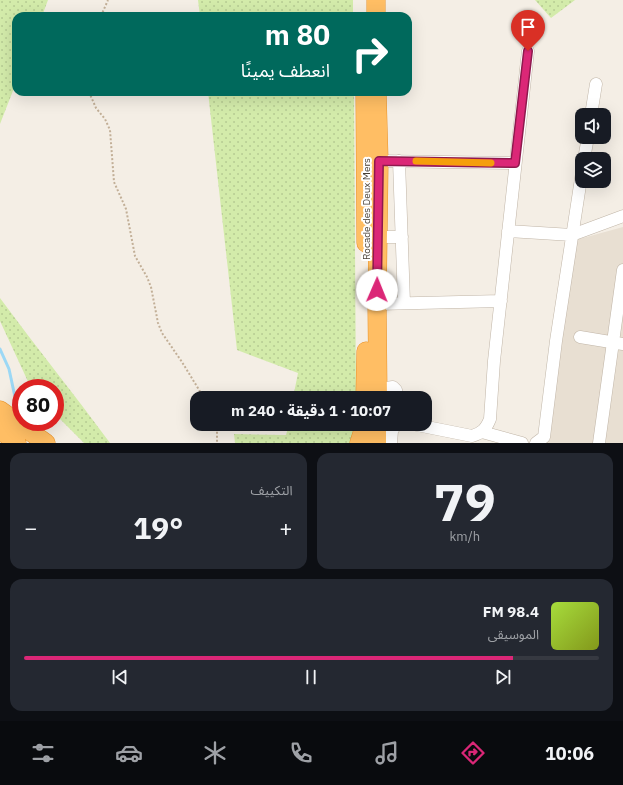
<!DOCTYPE html>
<html lang="ar">
<meta charset="utf-8">
<style>
:root{--surface:#171b24;--page:#242831;--text:#f1f3f6;--muted:#9ea1a6;--line:#363941;--accent:#db2777}
body{margin:0;font-family:"IBM Plex Sans","Noto Sans Arabic",sans-serif;background:var(--page);color:var(--text);direction:rtl;height:100vh;display:flex;flex-direction:column;font-size:15px;white-space:nowrap}
*{box-sizing:border-box;margin:0}
p{font-size:13px;color:var(--muted)}
.icon{flex:none;width:22px;height:22px;fill:none;stroke:currentColor;stroke-width:2;stroke-linecap:round;stroke-linejoin:round}
.map{position:relative;height:443px;overflow:hidden;direction:ltr}
.details{display:flex;flex-direction:column;gap:10px;padding:10px;background:#0d0f14;flex:1}
.details>*{flex:none}
.top-card{position:absolute;left:12px;top:12px;width:400px;height:84px;border-radius:12px;box-shadow:0 4px 16px #0002;direction:rtl;background:#00695c;color:#fff;overflow:hidden}
.buttons{position:absolute;left:575px;top:108px;display:grid;gap:8px}
.buttons a{display:grid;place-items:center;width:36px;height:36px;border-radius:8px;background:var(--surface);box-shadow:0 4px 16px #0002;font-size:20px}
.speed{position:absolute;left:12px;top:379px;display:flex;gap:8px;font-size:20px;font-weight:700;text-align:center}
.speed>*{display:grid;place-content:center;width:52px;height:52px;border-radius:50%;background:var(--surface);box-shadow:0 4px 16px #0002;line-height:1}
.speed .limit{border:6px solid #d22;background:#fff;color:#111}
.pin{position:absolute;display:grid;place-items:center;width:34px;height:34px;color:#fff;margin:-41px -17px;border-radius:50% 50% 50% 0;rotate:-45deg;box-shadow:0 0 4px #0007}
.pin .icon{rotate:45deg}
.me{position:absolute;width:44px;margin:-22px;rotate:1deg;stroke-linejoin:round;filter:drop-shadow(0 0 3px #0008)}
.turn{display:flex;align-items:center;gap:14px;height:84px;padding:0 16px;font-size:18px}
.turn .icon{width:52px;height:52px;stroke-width:2.5}
.turn b{display:block;font-size:28px;line-height:34px}
.big{font-size:30px;font-weight:700;line-height:1.1}
.details .widget{flex:1;display:flex;flex-direction:column;justify-content:center;gap:6px;min-width:0;padding:0 14px;border-radius:12px;background:var(--page)}
.details .dial{align-items:center;gap:0}
.dial b{font-size:52px;line-height:1}
.song{display:flex;align-items:center;gap:12px}
.cover{width:48px;height:48px;border-radius:6px;background:linear-gradient(135deg,hsl(80 70% 55%),hsl(70 70% 35%))}
.played{height:4px;border-radius:2px;background:linear-gradient(90deg,var(--accent) 85%,var(--line) 85%)}
.keys{display:flex;justify-content:space-around;direction:ltr}
.heat{display:flex;justify-content:space-between;align-items:center;font-size:22px;direction:ltr}
.details .tiles{flex:1;display:grid;gap:10px;grid-template-columns:1fr 1fr}
.widget:last-child{grid-column:span 2}
.trip{position:absolute;left:190px;top:391px;width:242px;height:40px;border-radius:12px;background:var(--surface);box-shadow:0 4px 16px #0002;font-weight:700;line-height:40px;text-align:center;direction:rtl}
.dock{display:flex;height:64px;justify-content:space-around;align-items:center;background:#090b0e;color:var(--muted)}
.dock .icon{width:28px;height:28px}
.dock .active{color:var(--accent)}
.dock b{font-size:18px;color:var(--text)}
.map>svg:first-child{display:block}
.residential{fill:#e8dfd2}
.grass{fill:url(#grass-dots)}
.lines{fill:none;stroke-linecap:round;stroke-linejoin:round}
.stream{stroke:#9cd8f5;stroke-width:3}
.minor-casing{stroke:#c0b5a7;stroke-width:13}
.highway-casing{stroke:#e8922a;stroke-width:19}
.path{stroke:#c2af97;stroke-width:2;stroke-dasharray:2 2;stroke-linecap:butt}
.minor{stroke:#fff;stroke-width:12}
.highway{stroke:#ffbe64;stroke-width:18}
.route-casing{stroke:#8e194d;stroke-width:10}
.route{stroke:#db2777;stroke-width:7}
.slow{stroke:#f59e0b;stroke-width:7}
.labels{text-anchor:middle;dominant-baseline:central;stroke-width:4;stroke-linejoin:round;paint-order:stroke}
.street-label{font-size:10px;fill:#463e34;stroke:#fff}
</style>
<div class="map">
<svg width="623" height="443" viewBox="0 0 623 443">
<defs>
<pattern id="grass-dots" width="8" height="8" patternUnits="userSpaceOnUse"><rect width="8" height="8" fill="#d3ebaa"/><path d="M2 2h.1M6 6h.1" fill="none" stroke="#b6cb93" stroke-width="1.8" stroke-linecap="round"/></pattern>
</defs>
<rect width="100%" height="100%" fill="#f4eee5"/>
<path class="residential" d="M623 227V443H537L572 241Z"/>
<path class="grass" d="M0 0H48L42 16H16V83L0 124Z
M198 0H353V16H200Z
M535 0H575L551 18Z
M208 92H354L356 398H293L298 373 237 350Z
M0 298C36 347 74 394 110 443H84L55 414V388H31L0 321Z
M289 424H355L350 443H235L234 434 286 435Z"/>
<g class="lines">
<path class="stream" d="M0 349 9 369 15 397"/>
<defs>
<path id="minor" d="M591 115 596 84
M584 159 588 137
M379 161 515 163
M399 161 404 303
M508 231 572 235 623 216
M378 237H402
M377 304 501 301
M580 337 623 344
M379 389 393 387 396 390 397 398
M412 424 472 436C482 433 486 429 490 419L494 361 528 51
M482 432 522 443
M391 443 392 431 396 424
M536 443 544 437 556 341 582 172
M599 443 623 270"/>
<path id="highway" d="M376 0V16
M365 92 366 243
M377 92 379 161 377 304 378 398
M365 398 366 351
M0 410 46 443
M0 430 17 443
M359 443 365 424
M377 443V424"/>
</defs>
<use href="#minor" class="minor-casing"/>
<use href="#highway" class="highway-casing"/>
<path class="path" d="M101 16 108 0
M89 92 96 108 105 119 110 130 114 182 126 209 135 256 147 277 151 287 158 323 162 333 182 362 204 398
M215 424 217 430V443"/>
<use href="#minor" class="minor"/>
<use href="#highway" class="highway"/>
</g>
<g class="lines">
<defs>
<path id="route" d="M377 290 379 161 515 163 528 51"/>
</defs>
<use href="#route" class="route-casing"/>
<use href="#route" class="route"/>
<path class="slow" d="M416 161 491 163"/>
</g>
<g class="labels">
<g class="street-label">
<text transform="translate(366 209) rotate(-90)">Rocade des Deux Mers</text>
</g>
</g>
</svg>
<div class="buttons">
<a><svg class="icon" aria-label="sound" viewBox="0 0 24 24"><path d="M4 9h4l5-4v14l-5-4H4zM17 9q2 3 0 6"/></svg></a>
<a><svg class="icon" aria-label="layers" viewBox="0 0 24 24"><path d="M12 4l9 5-9 5-9-5zM3 14l9 5 9-5"/></svg></a>
</div>
<div class="speed"><div class="limit">80</div></div>
<div class="pin" style="left:528px;top:51px;background:#d93025"><svg class="icon" aria-label="arrive" viewBox="0 0 24 24"><path d="M6 21V4h12l-3 4 3 4H6"/></svg></div>
<svg class="me" style="left:377px;top:290px" viewBox="-20 -20 40 40"><circle r="19" fill="#fff"/><path d="M0-13L10 11 0 6-10 11z" fill="#db2777"/></svg>
<div class="trip">10:07 · 1 دقيقة · 240 m</div>
<div class="top-card">
<div class="turn"><svg class="icon" aria-label="right" viewBox="0 0 24 24"><path d="M7 20v-9h11M14 6l5 5-5 5"/></svg><div><b>80 m</b>انعطف يمينًا</div></div>
</div>
</div>
<section class="details">
<div class="tiles">
<div class="widget dial"><b>79</b><p>km/h</p></div>
<div class="widget"><p>التكييف</p>
<div class="heat"><a>−</a><b class="big">19°</b><a>+</a></div>
</div>
<div class="widget">
<div class="song"><i class="cover"></i><div><b>98.4 FM</b><p>الموسيقى</p></div></div>
<div class="played"></div>
<div class="keys"><svg class="icon" aria-label="previous" viewBox="0 0 24 24"><path d="M18 5L8 12l10 7zM5 5v14"/></svg><svg class="icon" aria-label="pause" viewBox="0 0 24 24"><path d="M8 5v14M16 5v14"/></svg><svg class="icon" aria-label="next" viewBox="0 0 24 24"><path d="M6 5l10 7-10 7zM19 5v14"/></svg></div>
</div>
</div>
</section>
<nav class="dock">
<b>10:06</b>
<svg class="icon active" aria-label="directions" viewBox="0 0 24 24"><path d="M12 3l9 9-9 9-9-9zM9 14v-3h6M13 9l2 2-2 2"/></svg>
<svg class="icon" aria-label="music" viewBox="0 0 24 24"><path d="M9 18V5l10-2v13"/><circle cx="6" cy="18" r="3"/><circle cx="16" cy="16" r="3"/></svg>
<svg class="icon" aria-label="phone" viewBox="0 0 24 24"><path d="M5 4h4l2 5-3 2q2 4 5 5l2-3 5 2v4C11 20 4 13 5 4z"/></svg>
<svg class="icon" aria-label="climate" viewBox="0 0 24 24"><path d="M12 3v18M4 7l16 10M4 17L20 7"/></svg>
<svg class="icon" aria-label="car" viewBox="0 0 24 24"><path d="M5 17H2v-5l4-1 3-4h7l3 4 3 1v5h-3M9 17h6M6 11h13"/><circle cx="7" cy="17" r="2"/><circle cx="17" cy="17" r="2"/></svg>
<svg class="icon" aria-label="filters" viewBox="0 0 24 24"><path d="M4 7h16M4 17h16"/><circle cx="9" cy="7" r="2"/><circle cx="15" cy="17" r="2"/></svg>
</nav>
